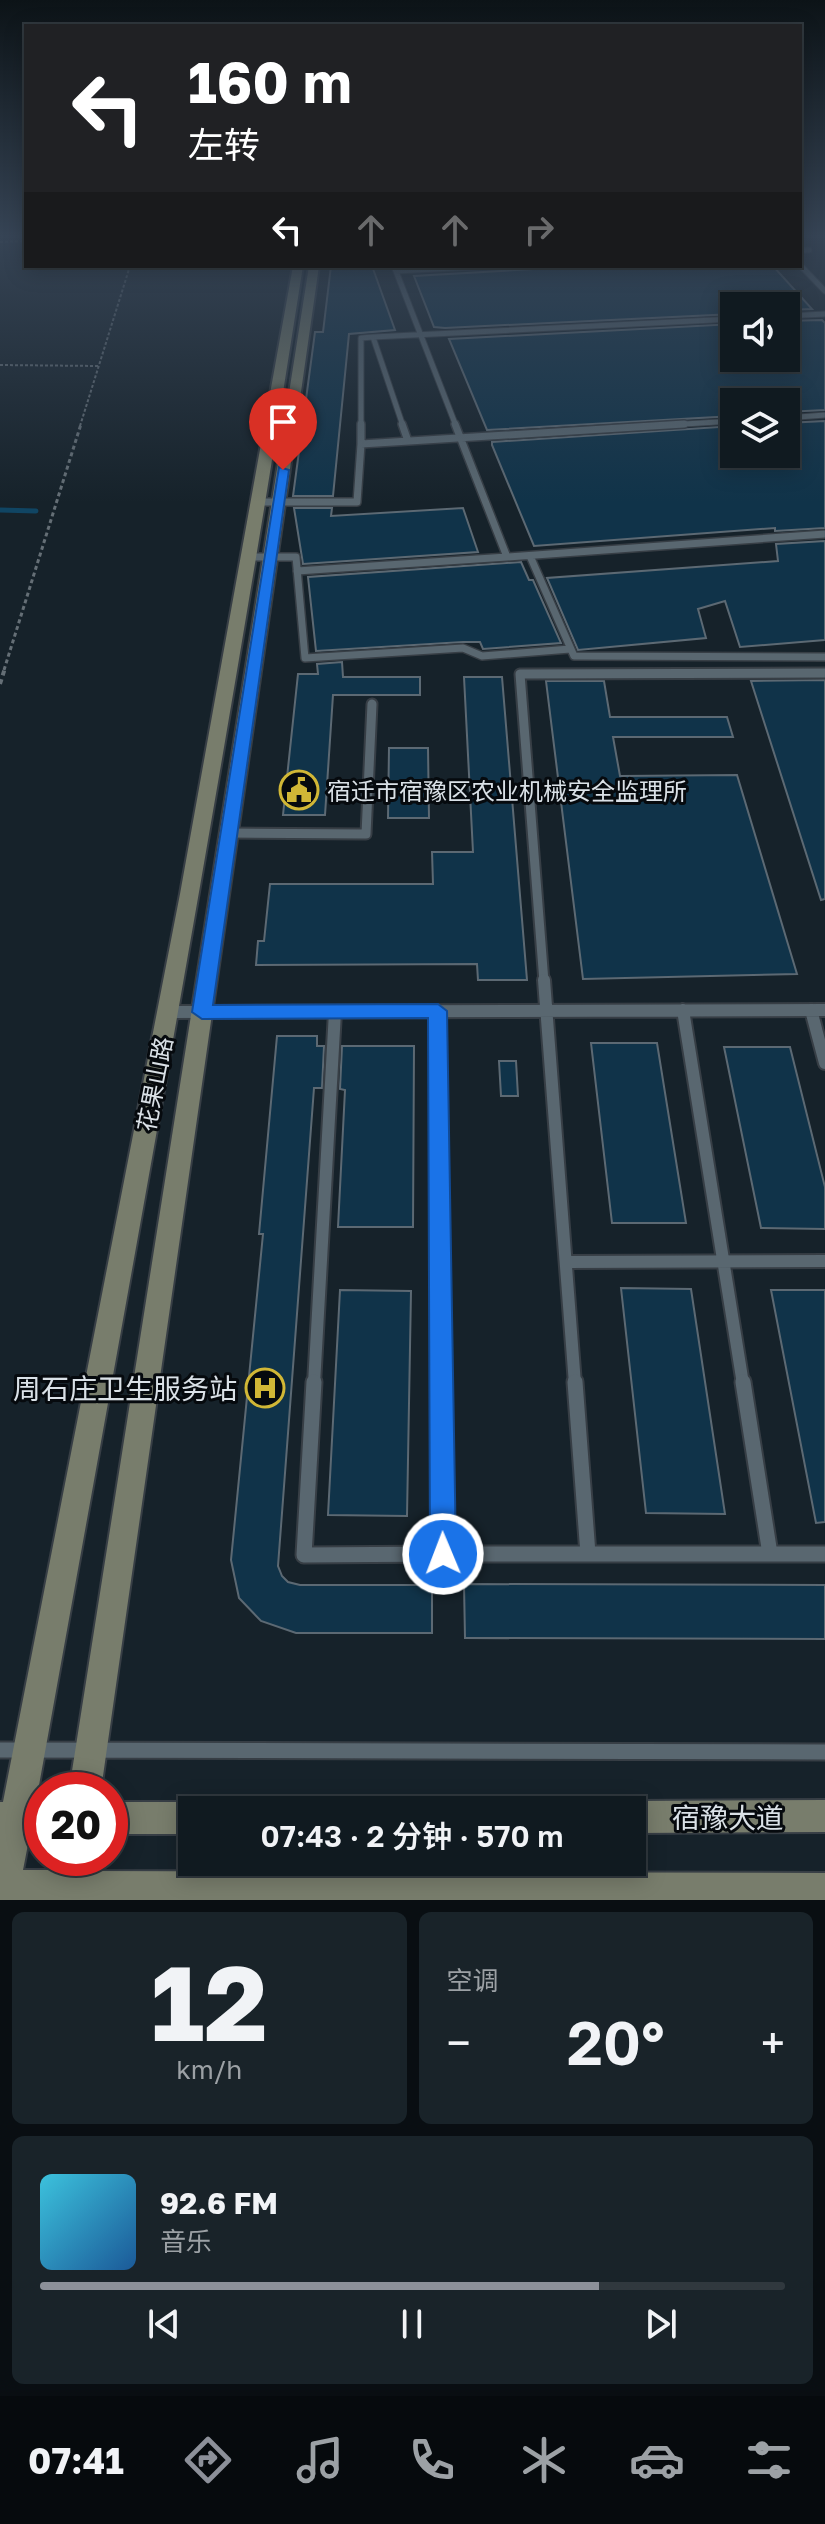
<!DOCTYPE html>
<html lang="zh">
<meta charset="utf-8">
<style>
:root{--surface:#101a20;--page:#192329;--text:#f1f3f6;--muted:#9ca1a5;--line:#30383e;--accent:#8c9099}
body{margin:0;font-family:"Golos Text","Noto Sans SC",sans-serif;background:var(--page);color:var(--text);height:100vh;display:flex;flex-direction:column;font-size:30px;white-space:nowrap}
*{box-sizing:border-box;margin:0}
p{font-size:26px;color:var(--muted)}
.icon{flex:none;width:44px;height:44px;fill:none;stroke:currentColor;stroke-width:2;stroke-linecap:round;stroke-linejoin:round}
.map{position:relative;height:1900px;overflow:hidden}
.details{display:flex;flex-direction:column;gap:12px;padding:12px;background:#090e12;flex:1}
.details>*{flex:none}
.top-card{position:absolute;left:24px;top:24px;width:778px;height:244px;border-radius:0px;box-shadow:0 4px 20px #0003,0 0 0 2px var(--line);background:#202124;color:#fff;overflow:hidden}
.fabs{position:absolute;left:720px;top:292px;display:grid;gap:16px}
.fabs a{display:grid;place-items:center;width:80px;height:80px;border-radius:0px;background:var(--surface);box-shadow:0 4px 20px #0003,0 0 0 2px var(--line);font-size:40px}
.speed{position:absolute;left:24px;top:1772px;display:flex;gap:16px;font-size:40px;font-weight:700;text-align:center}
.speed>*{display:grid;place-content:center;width:104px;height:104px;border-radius:50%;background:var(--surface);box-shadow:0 4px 20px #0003,0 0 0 2px var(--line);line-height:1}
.speed .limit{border:12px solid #d22;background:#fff;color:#111}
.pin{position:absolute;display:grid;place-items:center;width:68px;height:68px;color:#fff;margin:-82px -34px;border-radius:50% 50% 50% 0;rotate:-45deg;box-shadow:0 0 8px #0007}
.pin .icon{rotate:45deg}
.me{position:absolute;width:88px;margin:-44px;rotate:359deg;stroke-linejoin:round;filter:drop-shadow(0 0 6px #0008)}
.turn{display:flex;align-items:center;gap:28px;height:168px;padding:0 32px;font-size:36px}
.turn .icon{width:104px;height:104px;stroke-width:2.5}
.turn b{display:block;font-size:56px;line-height:68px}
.lanes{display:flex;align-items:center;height:76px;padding:0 32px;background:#0003;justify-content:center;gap:40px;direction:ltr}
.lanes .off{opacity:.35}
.big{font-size:60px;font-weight:600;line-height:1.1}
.details .tile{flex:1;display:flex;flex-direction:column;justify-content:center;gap:12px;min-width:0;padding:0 28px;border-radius:12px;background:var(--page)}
.details .dial{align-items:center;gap:0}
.dial b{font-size:104px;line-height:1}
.song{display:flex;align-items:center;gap:24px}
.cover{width:96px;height:96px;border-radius:12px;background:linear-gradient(135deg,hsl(190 70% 55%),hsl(210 70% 35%))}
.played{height:8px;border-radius:4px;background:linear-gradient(90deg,var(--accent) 75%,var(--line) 75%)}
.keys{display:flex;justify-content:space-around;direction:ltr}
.heat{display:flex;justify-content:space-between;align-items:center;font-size:44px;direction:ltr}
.details .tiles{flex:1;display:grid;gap:12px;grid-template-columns:1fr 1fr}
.tile:last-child{grid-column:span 2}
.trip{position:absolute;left:178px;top:1796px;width:468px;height:80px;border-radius:0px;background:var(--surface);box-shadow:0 4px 20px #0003,0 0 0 2px var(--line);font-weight:600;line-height:80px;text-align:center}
.menu{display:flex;height:128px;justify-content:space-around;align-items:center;background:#060a0d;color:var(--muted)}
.menu .icon{width:56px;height:56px}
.menu .on{color:var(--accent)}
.menu b{font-size:36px;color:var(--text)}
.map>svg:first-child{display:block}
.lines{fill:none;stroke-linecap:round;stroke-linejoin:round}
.stream{stroke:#104563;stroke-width:5}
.building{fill:#103349;stroke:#5c6973;stroke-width:2}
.lane-far4-casing{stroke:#373e45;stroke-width:7}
.lane-far3-casing{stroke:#373e45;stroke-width:10}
.lane-far2-casing{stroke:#373e45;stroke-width:13}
.lane-far1-casing{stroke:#373e45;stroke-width:16}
.lane-casing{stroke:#373e45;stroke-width:19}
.secondary-casing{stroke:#373e45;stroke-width:4}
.path-far2{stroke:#656f76;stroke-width:2;stroke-dasharray:3 2;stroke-linecap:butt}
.path-far1{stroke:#656f76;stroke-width:3;stroke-dasharray:4 3;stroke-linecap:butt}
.path{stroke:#656f76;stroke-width:4;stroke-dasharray:5 4;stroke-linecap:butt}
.lane-far4{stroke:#596770;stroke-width:5}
.lane-far3{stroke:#596770;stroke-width:7}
.lane-far2{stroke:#596770;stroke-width:9}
.lane-far1{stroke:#596770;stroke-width:12}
.lane{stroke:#596770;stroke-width:15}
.secondary{fill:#787d6c;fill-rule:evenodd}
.route{fill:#1a73e8;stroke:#114b97;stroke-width:2}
.labels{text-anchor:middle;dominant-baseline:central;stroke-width:6;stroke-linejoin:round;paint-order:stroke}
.poi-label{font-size:24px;fill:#dae1e7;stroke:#060a0e;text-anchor:start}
.street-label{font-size:24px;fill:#dae1e7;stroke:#060a0e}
.near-poi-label{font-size:28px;fill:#dae1e7;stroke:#060a0e;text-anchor:end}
.near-street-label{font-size:28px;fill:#dae1e7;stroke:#060a0e}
</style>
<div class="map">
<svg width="825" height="1900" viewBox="0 0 825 1900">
<rect width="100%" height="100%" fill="#16222a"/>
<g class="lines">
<path class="stream" d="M0 510 36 511"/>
</g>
<path class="building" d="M331 266H372L395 330 349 334 333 496H293L315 332H323Z
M585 266H773L812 309 786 310V306H734V314L445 328 434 327 414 276Z
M822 320 825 323V410L786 412V400L734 402V416L487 430 449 339 734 324V358H786V321Z
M825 421V528L775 531V528L534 546 492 445V442L734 426V454H786V423Z
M294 508H332L331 516 463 508 478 552 303 564Z
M825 541V640L740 647 725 601 698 609 706 638 578 650 547 578 778 561 776 544Z
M521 562 529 580H533L561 643 483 649 480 642H463L316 651 308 577Z
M342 662 343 677H420V695H333L325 815H283L298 674H318L317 664Z
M464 677H502L527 980H478L477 964 256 965 258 941H264L270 884H433L432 852H473Z
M825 680V899L821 900 751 681Z
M546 681H604L610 717H727L733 737H613L620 776 737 775 797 974 583 979Z
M389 748H428L429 818H388Z
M277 1036H317V1046H324L322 1088H314L278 1566 282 1576 288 1582 300 1585H432V1633H296L261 1621 239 1598 231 1560 263 1234H259Z
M591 1043H657L686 1223H612Z
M342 1046H414L413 1227H338L345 1090 340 1089Z
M724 1047H790L825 1187V1229L761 1228Z
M499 1061H516L518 1096H501Z
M621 1288 691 1289 725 1514 646 1513Z
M340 1290 411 1291 407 1516 328 1515Z
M771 1290H825V1522L816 1523Z
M464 1584 825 1585V1639L465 1638Z"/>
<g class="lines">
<defs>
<path id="lane-far4" d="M800 250H809
M800 265 825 291
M394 266 456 426
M396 271 490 266
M786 316 825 314
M786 418 825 415
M361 426V338L373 337
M403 426 373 337 734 319
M651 426 734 421"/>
<path id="lane-far3" d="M361 424V444
M402 424 408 441
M455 424 507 557 825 534
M260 502H357L361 444 684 424
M530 556 574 656 825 657
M250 557H296L305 658 463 648 482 656 570 649
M297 571 507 557"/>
<path id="lane-far2" d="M229 833 366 834 372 704
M544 982 520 674 825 673"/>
<path id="lane-far1" d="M544 980 575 1384
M683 1010 743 1384
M811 1010 825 1063
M438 1011 441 1384
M168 1012 825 1010
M567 1262 825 1261
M314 1384 335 1012"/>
<path id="lane" d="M314 1382 304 1555 443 1554
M441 1382 443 1554H588
M575 1382 588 1554H825
M743 1382 770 1554
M0 1750 825 1752"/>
<path id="secondary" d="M293 266H303C223 779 128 1290 36 1802H42V1834H30L23 1870H57L58 1858H92L90 1871 825 1873V1900H0V1802H3L180 894Z
M309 266H319L101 1790H69Z
M825 1800V1832L632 1833V1810H619L620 1805 632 1801Z
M110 1802H192L205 1810H192V1834H110Z"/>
</defs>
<use href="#lane-far4" class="lane-far4-casing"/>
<use href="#lane-far3" class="lane-far3-casing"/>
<use href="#lane-far2" class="lane-far2-casing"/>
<use href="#lane-far1" class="lane-far1-casing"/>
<use href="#lane" class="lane-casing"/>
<use href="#secondary" class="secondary-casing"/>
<path class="path-far2" d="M0 242 26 241
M0 365 98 366
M80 426 130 266"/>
<path class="path-far1" d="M4 670 81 424"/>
<path class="path" d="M0 684 5 668"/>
<use href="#lane-far4" class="lane-far4"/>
<use href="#lane-far3" class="lane-far3"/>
<use href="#lane-far2" class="lane-far2"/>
<use href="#lane-far1" class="lane-far1"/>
<use href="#lane" class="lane"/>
<use href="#secondary" class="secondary"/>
</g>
<linearGradient id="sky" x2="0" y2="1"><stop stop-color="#0c1317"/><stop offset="0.47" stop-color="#364455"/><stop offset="1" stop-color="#364455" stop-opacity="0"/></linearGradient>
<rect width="825" height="502" fill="url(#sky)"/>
<path class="route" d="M279 467 289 470 213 1005 438 1004 447 1011 456 1554 452 1563 443 1567 434 1563 430 1554 428 1018 202 1019 192 1012Z"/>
<defs>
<symbol id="civic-ring" viewBox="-11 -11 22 22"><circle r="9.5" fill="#060a0e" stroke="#d1b736" stroke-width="1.5"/><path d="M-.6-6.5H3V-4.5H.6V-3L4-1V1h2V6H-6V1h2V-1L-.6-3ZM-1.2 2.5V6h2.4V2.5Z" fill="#d1b736"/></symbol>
<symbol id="hospital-ring" viewBox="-11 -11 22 22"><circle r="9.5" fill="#060a0e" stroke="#d1b736" stroke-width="1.5"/><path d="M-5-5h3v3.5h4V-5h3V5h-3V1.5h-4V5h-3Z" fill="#d1b736"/></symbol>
</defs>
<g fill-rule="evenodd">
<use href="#civic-ring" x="277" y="768" width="44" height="44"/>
<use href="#hospital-ring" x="243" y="1366" width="44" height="44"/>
</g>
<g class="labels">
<g class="poi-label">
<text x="327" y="790">宿迁市宿豫区农业机械安全监理所</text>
</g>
<g class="street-label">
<text transform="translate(154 1084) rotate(-79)">花果山路</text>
</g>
<g class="near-poi-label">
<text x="237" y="1388">周石庄卫生服务站</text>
</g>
<g class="near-street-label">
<text x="728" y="1817">宿豫大道</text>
</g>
</g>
</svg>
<div class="fabs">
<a><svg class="icon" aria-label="sound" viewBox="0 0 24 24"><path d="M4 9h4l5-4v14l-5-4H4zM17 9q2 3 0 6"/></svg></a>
<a><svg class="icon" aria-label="layers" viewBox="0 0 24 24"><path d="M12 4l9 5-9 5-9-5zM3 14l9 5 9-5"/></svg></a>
</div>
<div class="speed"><div class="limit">20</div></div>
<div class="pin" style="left:283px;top:470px;background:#d93025"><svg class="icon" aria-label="arrive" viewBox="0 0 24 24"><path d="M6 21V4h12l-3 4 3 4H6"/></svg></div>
<svg class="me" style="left:443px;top:1554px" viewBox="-20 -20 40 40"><circle r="17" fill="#1a73e8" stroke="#fff" stroke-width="3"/><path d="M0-11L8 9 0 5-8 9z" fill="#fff"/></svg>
<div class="trip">07:43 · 2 分钟 · 570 m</div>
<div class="top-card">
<div class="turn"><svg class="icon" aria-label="left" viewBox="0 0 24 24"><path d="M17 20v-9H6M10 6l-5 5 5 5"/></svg><div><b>160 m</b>左转</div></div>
<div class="lanes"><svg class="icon" aria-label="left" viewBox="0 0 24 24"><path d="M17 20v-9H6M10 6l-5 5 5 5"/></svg><svg class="icon off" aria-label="ahead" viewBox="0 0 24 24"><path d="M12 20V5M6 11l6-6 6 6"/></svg><svg class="icon off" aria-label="ahead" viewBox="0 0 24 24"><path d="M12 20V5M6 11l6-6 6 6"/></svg><svg class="icon off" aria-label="right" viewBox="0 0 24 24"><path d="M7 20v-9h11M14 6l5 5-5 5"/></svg></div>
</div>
</div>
<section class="details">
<div class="tiles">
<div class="tile dial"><b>12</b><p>km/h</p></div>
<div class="tile"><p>空调</p>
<div class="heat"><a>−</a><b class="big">20°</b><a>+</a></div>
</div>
<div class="tile">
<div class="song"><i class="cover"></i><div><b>92.6 FM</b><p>音乐</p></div></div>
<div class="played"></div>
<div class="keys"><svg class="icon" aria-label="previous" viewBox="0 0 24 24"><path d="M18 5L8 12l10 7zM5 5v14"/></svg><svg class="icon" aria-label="pause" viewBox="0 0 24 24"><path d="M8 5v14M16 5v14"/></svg><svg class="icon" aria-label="next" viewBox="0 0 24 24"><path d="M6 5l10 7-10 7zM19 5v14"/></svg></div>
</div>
</div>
</section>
<nav class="menu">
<b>07:41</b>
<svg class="icon on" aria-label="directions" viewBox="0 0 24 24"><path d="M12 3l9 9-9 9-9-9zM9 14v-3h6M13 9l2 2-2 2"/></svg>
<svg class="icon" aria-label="music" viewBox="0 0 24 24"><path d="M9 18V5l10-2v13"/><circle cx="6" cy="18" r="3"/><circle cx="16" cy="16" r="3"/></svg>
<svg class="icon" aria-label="phone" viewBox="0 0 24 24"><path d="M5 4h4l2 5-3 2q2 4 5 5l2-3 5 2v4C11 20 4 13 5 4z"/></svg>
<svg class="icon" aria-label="climate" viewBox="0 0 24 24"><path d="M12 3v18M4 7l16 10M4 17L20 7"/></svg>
<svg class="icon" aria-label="car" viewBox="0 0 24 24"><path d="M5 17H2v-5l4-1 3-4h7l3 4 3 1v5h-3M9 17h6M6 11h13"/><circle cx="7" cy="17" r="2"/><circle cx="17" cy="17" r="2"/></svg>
<svg class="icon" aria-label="filters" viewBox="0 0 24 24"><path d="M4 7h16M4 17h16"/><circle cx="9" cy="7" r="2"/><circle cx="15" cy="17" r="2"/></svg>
</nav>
